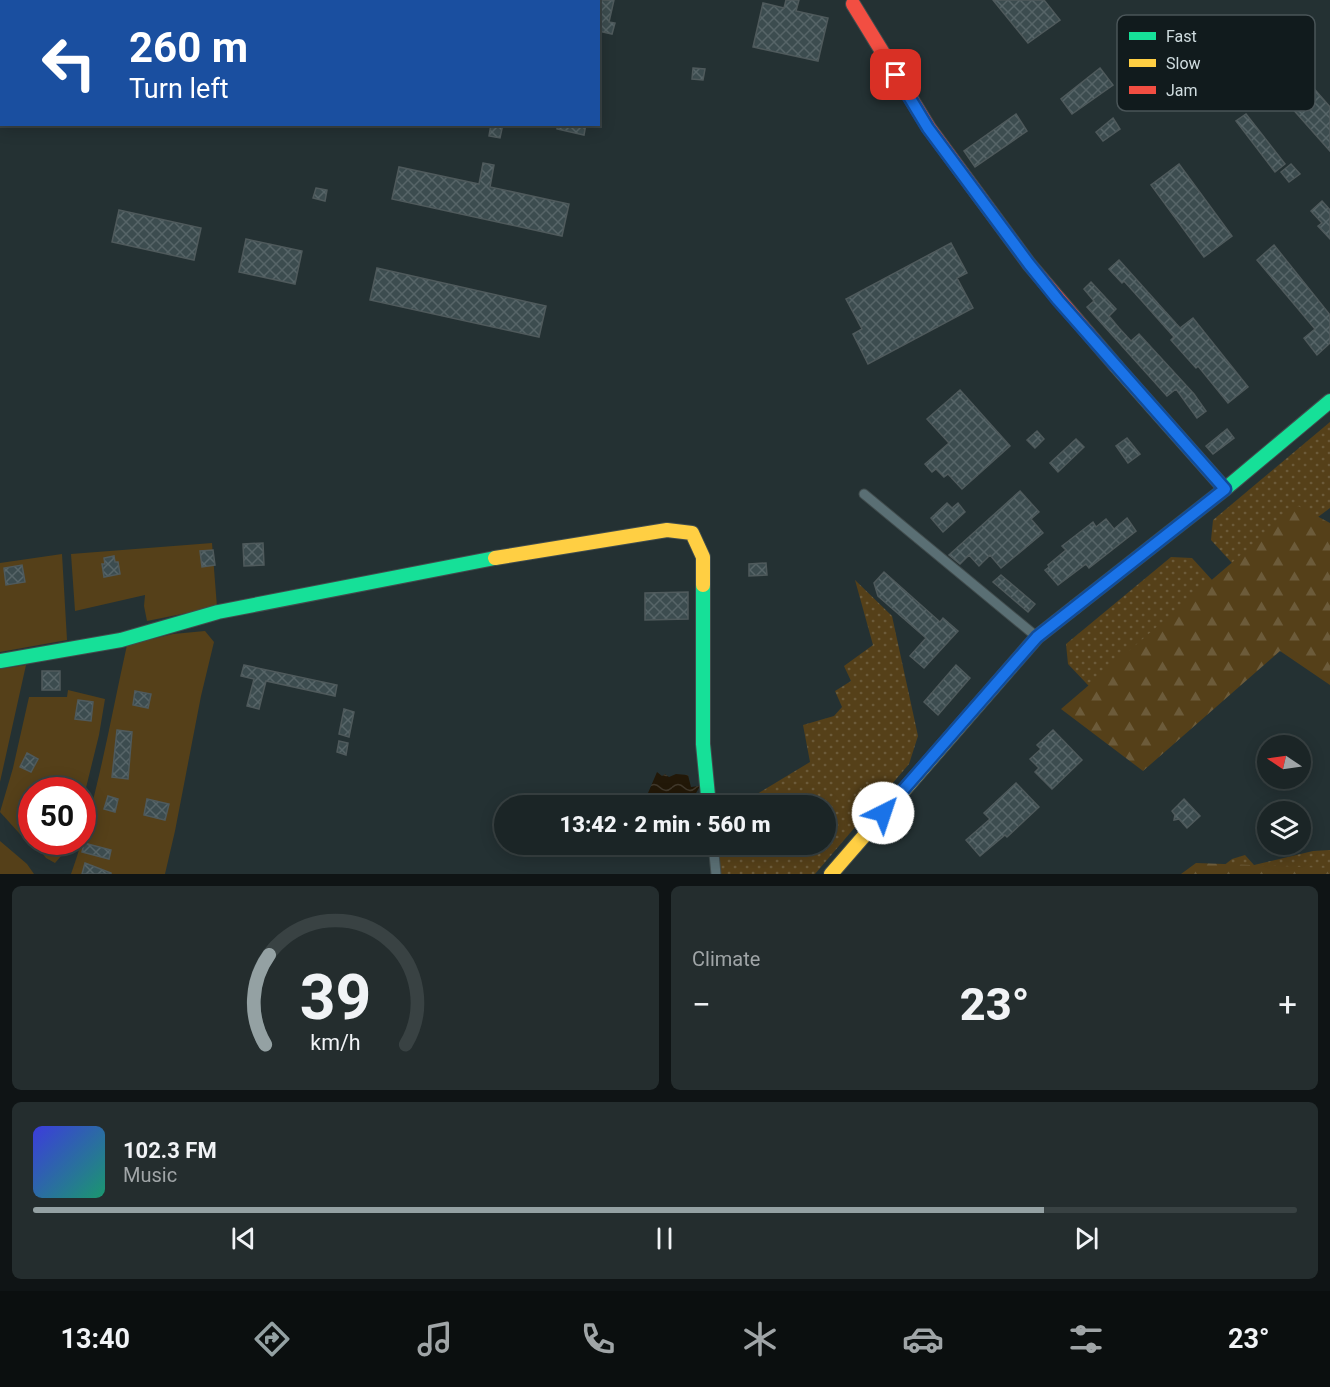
<!DOCTYPE html>
<meta charset="utf-8">
<style>
:root{--surface:#1b2526;--page:#242d2e;--text:#f1f3f6;--muted:#a0a5a7;--line:#394243;--accent:#94a1a3}
body{margin:0;font-family:Roboto,sans-serif;background:var(--page);color:var(--text);height:100vh;display:flex;flex-direction:column;font-size:22px;white-space:nowrap}
*{box-sizing:border-box;margin:0}
p{font-size:20px;color:var(--muted)}
.icon{flex:none;width:33px;height:33px;fill:none;stroke:currentColor;stroke-width:2;stroke-linecap:round;stroke-linejoin:round}
.map{position:relative;height:874px;overflow:hidden}
.sheet{display:flex;flex-direction:column;gap:12px;padding:12px;background:#0f1415;flex:1}
.sheet>*{flex:none}
.hud{position:absolute;left:0px;top:0px;width:600px;height:126px;box-shadow:0 3px 15px #0003,0 0 0 2px var(--line);background:#1a4fa0;color:#fff;overflow:hidden}
.needle{width:39px;rotate:283deg}
.fabs{position:absolute;left:1257px;top:735px;display:grid;gap:12px}
.fabs a{display:grid;place-items:center;width:54px;height:54px;border-radius:50%;background:var(--surface);box-shadow:0 3px 15px #0003,0 0 0 2px var(--line);font-size:30px}
.speed{position:absolute;left:18px;top:777px;display:flex;gap:12px;font-size:30px;font-weight:700;text-align:center}
.speed>*{display:grid;place-content:center;width:78px;height:78px;border-radius:50%;background:var(--surface);box-shadow:0 3px 15px #0003,0 0 0 2px var(--line);line-height:1}
.speed .limit{border:9px solid #d22;background:#fff;color:#111}
.pin{position:absolute;display:grid;place-items:center;width:51px;height:51px;color:#fff;margin:-26px;border-radius:12px;box-shadow:0 3px 9px #0006}
.me{position:absolute;width:66px;margin:-33px;rotate:41deg;stroke-linejoin:round;filter:drop-shadow(0 0 4px #0008)}
.turn{display:flex;align-items:center;gap:21px;height:126px;padding:0 30px;font-size:27px}
.turn .icon{width:78px;height:78px;stroke-width:2.5}
.turn b{display:block;font-size:42px;line-height:51px}
.big{font-size:45px;font-weight:800;line-height:1.1}
.sheet .tile{flex:1;display:flex;flex-direction:column;justify-content:center;gap:9px;min-width:0;padding:0 21px;border-radius:9px;background:var(--page)}
.sheet .dial{align-items:center;gap:0}
.dial svg{height:156px;overflow:visible;fill:none;stroke:var(--line);stroke-width:7;stroke-linecap:round;text-anchor:middle}
.dial text{fill:var(--text);stroke:none}
.song{display:flex;align-items:center;gap:18px}
.cover{width:72px;height:72px;border-radius:9px;background:linear-gradient(135deg,hsl(240 70% 55%),hsl(160 70% 35%))}
.played{height:6px;border-radius:3px;background:linear-gradient(90deg,var(--accent) 80%,var(--line) 80%)}
.keys{display:flex;justify-content:space-around;direction:ltr}
.heat{display:flex;justify-content:space-between;align-items:center;font-size:33px;direction:ltr}
.sheet .tiles{flex:1;display:grid;gap:12px;grid-template-columns:1fr 1fr}
.tile:last-child{grid-column:span 2}
.trip{position:absolute;left:494px;top:795px;width:342px;height:60px;border-radius:30px;background:var(--surface);box-shadow:0 3px 15px #0003,0 0 0 2px var(--line);font-weight:800;line-height:60px;text-align:center}
.dock{display:flex;height:96px;justify-content:space-around;align-items:center;background:#0b0f0f;color:var(--muted)}
.dock .icon{width:42px;height:42px}
.dock .on{color:var(--accent)}
.dock b{font-size:27px;color:var(--text)}
.map>svg:first-child{display:block}
.grass{fill:url(#grass-dots)}
.forest{fill:url(#forest-firs)}
.green{fill:#554019}
.water{fill:url(#water-waves)}
.building{fill:url(#building-cross-hatch);stroke:#4f5a5c;stroke-width:1.5}
.lines{fill:none;stroke-linecap:round;stroke-linejoin:round}
.street-casing{stroke:#414c4d;stroke-width:11}
.fast-casing{stroke:#414c4d;stroke-width:16}
.slow-casing{stroke:#414c4d;stroke-width:16}
.jam-casing{stroke:#414c4d;stroke-width:16}
.street{stroke:#5a6f74;stroke-width:9}
.fast{stroke:#16e098;stroke-width:14}
.slow{stroke:#ffcf43;stroke-width:14}
.jam{stroke:#f24e42;stroke-width:14}
.route-casing{stroke:#114b97;stroke-width:15}
.route{stroke:#1a73e8;stroke-width:10}
.key{fill:#111b1d;stroke:#4a5558;stroke-width:1.5}
.key-label{font-size:16px;fill:#d0dde0}
</style>
<div class="map">
<svg width="1330" height="874" viewBox="0 0 1330 874">
<defs>
<pattern id="grass-dots" width="8" height="8" patternUnits="userSpaceOnUse" patternTransform="scale(1.5)"><rect width="8" height="8" fill="#554019"/><path d="M2 2h.1M6 6h.1" fill="none" stroke="#6c5b3a" stroke-width="1.8" stroke-linecap="round"/></pattern>
<pattern id="forest-firs" width="22" height="20" patternUnits="userSpaceOnUse" patternTransform="scale(1.5)"><rect width="22" height="20" fill="#554019"/><path d="M5 1l3.5 6h-7zM16 11l3.5 6h-7z" fill="#6c5b3a"/></pattern>
<pattern id="water-waves" width="16" height="10" patternUnits="userSpaceOnUse" patternTransform="scale(1.5)"><rect width="16" height="10" fill="#221808"/><path d="M0 5q4-4 8 0t8 0" fill="none" stroke="#41392c"/></pattern>
<pattern id="building-cross-hatch" width="8" height="8" patternUnits="userSpaceOnUse" patternTransform="scale(1.5)"><rect width="8" height="8" fill="#3c4c4f"/><path d="M0 0l8 8M0 8l8-8" fill="none" stroke="#576568"/></pattern>
</defs>
<rect width="100%" height="100%" fill="#243133"/>
<path class="grass" d="M1330 422V508L1242 574 1211 540 1213 520Z
M1171 557 1192 558 1223 592 1104 702 1068 664 1066 644Z
M855 580 892 616 918 736 909 764 815 874H719L716 845 825 844V806L739 805 810 762 803 725 834 716 842 707 835 691 851 681 844 666 873 645Z
M1330 850V874H1213L1232 859 1245 855 1254 865 1313 851Z"/>
<path class="forest" d="M1298 506 1330 523V685L1280 651 1143 771 1061 709Z
M1196 863 1330 868V874H1181Z"/>
<path class="green" d="M212 543 217 607 147 621 144 606 145 595 75 611 71 554Z
M62 554 67 640 0 652V563Z
M205 631 214 642 201 696 175 831 165 874H71C97 801 110 721 127 645L173 634Z
M26 665 0 782V669Z
M68 690 105 699 99 735 83 800 82 790H32L31 841 28 843 0 812 13 768 29 697H67Z
M0 841 27 864 34 874H0Z
M33 842H71L69 847 55 863 46 858Z"/>
<path class="water" d="M657 772 662 776 665 774 669 777 676 774 688 775 691 787 700 786 695 795 701 805H637L642 795 648 793Z"/>
<path class="building" d="M598 0H614L609 22 615 23 612 34 598 31Z
M786 0H799L796 11 828 18 818 61 753 47 763 3 784 8Z
M993 0H1044L1060 20 1028 43Z
M693 68 705 69 703 80 692 79Z
M1100 68 1113 85 1072 114 1061 99Z
M1302 75 1330 107V151L1283 98 1294 88 1291 84Z
M1016 114 1027 131 975 167 964 151Z
M1246 114 1285 164 1275 172 1236 121Z
M1113 118 1120 129 1103 141 1096 132Z
M491 124H503L500 138 489 136Z
M557 124H586L584 135 557 129Z
M483 163 494 165 490 187 569 204 562 236 392 199 399 167 479 184Z
M1179 164 1232 236 1204 257 1151 185Z
M1291 164 1300 174 1289 182 1281 172Z
M316 188 327 190 325 201 313 198Z
M1322 201 1330 210V239L1318 226 1322 223 1311 211Z
M119 210 201 228 194 260 112 242Z
M246 239 302 251 295 284 239 272Z
M951 243 967 273 957 278 973 308 868 364 853 334 862 329 846 299Z
M1274 245 1330 315V343L1317 355 1304 338 1315 329 1257 260Z
M1119 260 1180 328 1193 318 1248 387 1228 403 1198 366 1196 368 1171 340 1174 337 1142 301 1124 281 1122 283 1109 269Z
M377 268 546 306 539 337 370 300Z
M1091 282 1116 309 1109 316 1119 328 1131 341 1139 334 1194 394 1206 411 1197 418 1176 389 1167 396 1087 307 1094 301 1084 289Z
M960 390 1010 446 962 489 948 474 944 477 936 469 932 472 925 464 949 443 927 419Z
M1227 429 1234 438 1213 454 1206 446Z
M1037 431 1044 439 1035 448 1027 440Z
M1127 438 1140 454 1128 463 1116 446Z
M1076 439 1084 447 1058 472 1050 463Z
M1020 491 1039 512 1031 519 1043 533 1001 568 990 555 979 566 969 555 960 564 949 555Z
M947 503 952 508 958 503 965 512 943 532 931 518Z
M1127 518 1136 531 1089 568 1086 564 1058 585 1045 570 1049 567 1048 565 1066 550 1062 546 1093 522 1096 527 1106 519 1114 529Z
M263 543 264 565 244 566 243 544Z
M213 550 215 565 202 567 200 551Z
M114 556 115 562H118L120 574 104 577 102 564H105L104 558Z
M766 563 767 575 749 576V564Z
M22 565 25 582 6 585 4 568Z
M884 572 940 622 943 618 958 631 924 668 910 656 926 638 878 596 874 583Z
M1001 575 1035 604 1028 612 993 582Z
M688 592V619L645 620V593Z
M244 665 337 685 335 696 266 681 259 709 247 706 254 679 241 676Z
M956 665 970 678 938 715 924 702Z
M42 671H60V690H42Z
M135 691 151 694 148 708 133 705Z
M78 700 93 702 91 721 75 719Z
M344 709 354 712 349 737 339 734Z
M117 730 132 732 128 779 112 777Z
M1053 730 1082 760 1052 789 1035 772 1039 768 1030 759 1041 749 1037 745Z
M339 741 348 743 346 755 337 752Z
M27 753 38 759 31 772 20 767Z
M1016 783 1039 807 1007 837 1005 835 980 856 966 840 990 819 984 813Z
M108 796 118 799 115 812 104 809Z
M147 799 169 804 165 820 144 815Z
M1184 799 1200 816 1187 828 1179 819 1174 820 1175 815 1172 811Z
M84 843 111 850 109 859 82 852Z
M85 863 111 873V874H82Z"/>
<g class="lines">
<defs>
<path id="street" d="M864 494 1037 637
M713 844 716 874"/>
<path id="fast" d="M703 585V744L709 806
M1075 607 1225 489 1330 401
M0 661 121 640 218 612 495 558"/>
<path id="slow" d="M1116 366 1225 489
M495 558 667 530 692 533 703 557V585
M831 874 1037 637 1075 607"/>
<path id="jam" d="M853 4 929 128 1029 264 1116 366"/>
</defs>
<use href="#street" class="street-casing"/>
<use href="#fast" class="fast-casing"/>
<use href="#slow" class="slow-casing"/>
<use href="#jam" class="jam-casing"/>
<use href="#street" class="street"/>
<use href="#fast" class="fast"/>
<use href="#slow" class="slow"/>
<use href="#jam" class="jam"/>
</g>
<g class="lines">
<defs>
<path id="route" d="M883 813 1037 637 1225 489 1058 300 1029 264 928 128 896 75"/>
</defs>
<use href="#route" class="route-casing"/>
<use href="#route" class="route"/>
</g>
<rect x="1117" y="15" width="198" height="96" rx="9" class="key"/>
<rect x="1129" y="32" width="27" height="8" fill="#16e098"/>
<rect x="1129" y="59" width="27" height="8" fill="#ffcf43"/>
<rect x="1129" y="86" width="27" height="8" fill="#f24e42"/>
<g class="key-label">
<text x="1166" y="42">Fast</text>
<text x="1166" y="69">Slow</text>
<text x="1166" y="96">Jam</text>
</g>
</svg>
<div class="fabs">
<a><svg class="needle" viewBox="-14 -14 28 28"><path d="M0-13l5 13h-10z" fill="#e53935"/><path d="M0 13l5-13h-10z" fill="#a0a5a7"/></svg></a>
<a><svg class="icon" aria-label="layers" viewBox="0 0 24 24"><path d="M12 4l9 5-9 5-9-5zM3 14l9 5 9-5"/></svg></a>
</div>
<div class="speed"><div class="limit">50</div></div>
<div class="pin" style="left:896px;top:75px;background:#d93025"><svg class="icon" aria-label="arrive" viewBox="0 0 24 24"><path d="M6 21V4h12l-3 4 3 4H6"/></svg></div>
<svg class="me" style="left:883px;top:813px" viewBox="-20 -20 40 40"><circle r="19" fill="#fff"/><path d="M0-13L10 11 0 6-10 11z" fill="#1a73e8"/></svg>
<div class="trip">13:42 · 2 min · 560 m</div>
<div class="hud">
<div class="turn"><svg class="icon" aria-label="left" viewBox="0 0 24 24"><path d="M17 20v-9H6M10 6l-5 5 5 5"/></svg><div><b>260 m</b>Turn left</div></div>
</div>
</div>
<section class="sheet">
<div class="tiles">
<div class="tile dial"><svg viewBox="0 0 100 80">
<path d="M14 69A42 42 0 1 1 86 69"/>
<path d="M14 69A42 42 0 0 1 16 23" stroke="#94a1a3"/>
<text x="50" y="56" font-size="32" font-weight="700">39</text>
<text x="50" y="72" font-size="11">km/h</text>
</svg></div>
<div class="tile"><p>Climate</p>
<div class="heat"><a>−</a><b class="big">23°</b><a>+</a></div>
</div>
<div class="tile">
<div class="song"><i class="cover"></i><div><b>102.3 FM</b><p>Music</p></div></div>
<div class="played"></div>
<div class="keys"><svg class="icon" aria-label="previous" viewBox="0 0 24 24"><path d="M18 5L8 12l10 7zM5 5v14"/></svg><svg class="icon" aria-label="pause" viewBox="0 0 24 24"><path d="M8 5v14M16 5v14"/></svg><svg class="icon" aria-label="next" viewBox="0 0 24 24"><path d="M6 5l10 7-10 7zM19 5v14"/></svg></div>
</div>
</div>
</section>
<nav class="dock">
<b>13:40</b>
<svg class="icon on" aria-label="directions" viewBox="0 0 24 24"><path d="M12 3l9 9-9 9-9-9zM9 14v-3h6M13 9l2 2-2 2"/></svg>
<svg class="icon" aria-label="music" viewBox="0 0 24 24"><path d="M9 18V5l10-2v13"/><circle cx="6" cy="18" r="3"/><circle cx="16" cy="16" r="3"/></svg>
<svg class="icon" aria-label="phone" viewBox="0 0 24 24"><path d="M5 4h4l2 5-3 2q2 4 5 5l2-3 5 2v4C11 20 4 13 5 4z"/></svg>
<svg class="icon" aria-label="climate" viewBox="0 0 24 24"><path d="M12 3v18M4 7l16 10M4 17L20 7"/></svg>
<svg class="icon" aria-label="car" viewBox="0 0 24 24"><path d="M5 17H2v-5l4-1 3-4h7l3 4 3 1v5h-3M9 17h6M6 11h13"/><circle cx="7" cy="17" r="2"/><circle cx="17" cy="17" r="2"/></svg>
<svg class="icon" aria-label="filters" viewBox="0 0 24 24"><path d="M4 7h16M4 17h16"/><circle cx="9" cy="7" r="2"/><circle cx="15" cy="17" r="2"/></svg>
<b>23°</b>
</nav>
